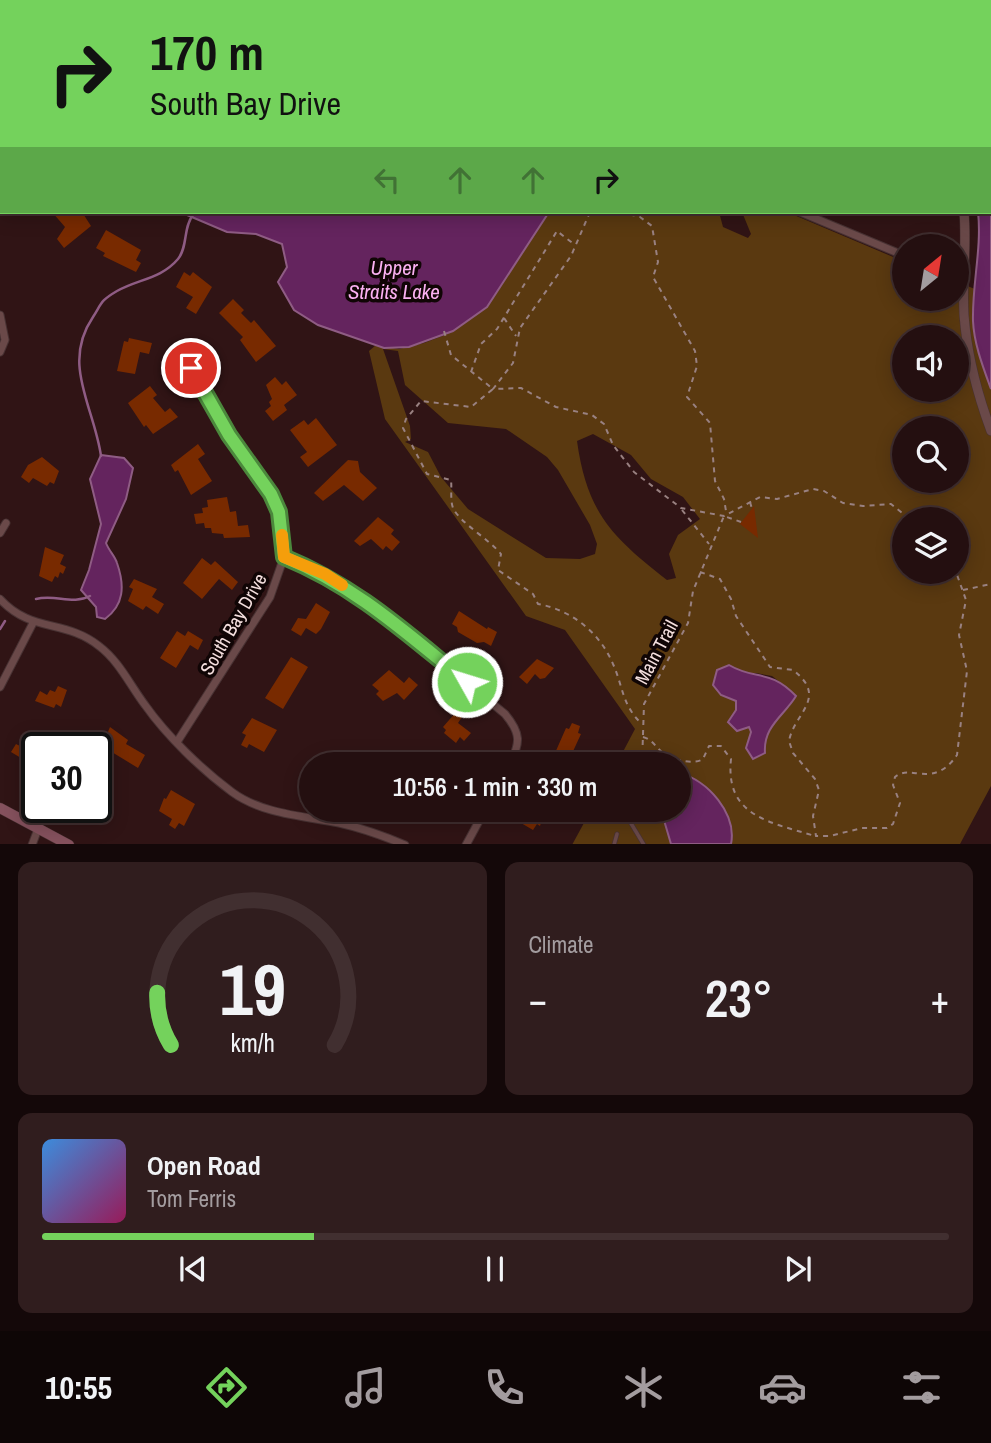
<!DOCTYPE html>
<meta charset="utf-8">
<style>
:root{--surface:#240f10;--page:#301d1e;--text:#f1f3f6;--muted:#a39c9f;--line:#412f30;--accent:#74d25c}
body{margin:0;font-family:"Archivo Narrow",sans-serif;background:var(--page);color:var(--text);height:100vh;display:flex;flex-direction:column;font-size:26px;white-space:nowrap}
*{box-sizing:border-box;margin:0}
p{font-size:23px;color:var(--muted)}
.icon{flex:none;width:38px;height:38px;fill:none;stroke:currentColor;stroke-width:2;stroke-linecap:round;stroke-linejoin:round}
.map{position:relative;height:844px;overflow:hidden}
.side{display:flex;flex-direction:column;gap:18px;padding:18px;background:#140809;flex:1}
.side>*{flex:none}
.guide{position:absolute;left:0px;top:0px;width:992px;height:214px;box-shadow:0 4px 18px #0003,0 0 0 2px var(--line);background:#74d25c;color:#111;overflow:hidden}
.needle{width:46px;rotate:30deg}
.fabs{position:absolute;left:892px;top:234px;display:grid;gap:14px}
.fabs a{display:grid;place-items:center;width:77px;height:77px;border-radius:50%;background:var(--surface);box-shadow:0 4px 18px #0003,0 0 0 2px var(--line);font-size:35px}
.speed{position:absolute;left:21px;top:732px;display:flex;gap:14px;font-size:35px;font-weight:700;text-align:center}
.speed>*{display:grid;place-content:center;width:91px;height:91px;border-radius:50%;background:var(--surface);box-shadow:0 4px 18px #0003,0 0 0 2px var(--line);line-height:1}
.speed .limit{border:4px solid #111;border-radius:10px;background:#fff;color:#111}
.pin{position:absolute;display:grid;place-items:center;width:60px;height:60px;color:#fff;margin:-30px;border:4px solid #fff;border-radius:50%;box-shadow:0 2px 7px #0007}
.me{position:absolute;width:77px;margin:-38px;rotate:309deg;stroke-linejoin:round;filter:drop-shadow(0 0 5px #0008)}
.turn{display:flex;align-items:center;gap:24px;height:147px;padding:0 35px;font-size:32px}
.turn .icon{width:91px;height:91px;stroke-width:2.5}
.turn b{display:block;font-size:49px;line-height:60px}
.lanes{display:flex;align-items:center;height:66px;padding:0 35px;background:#0003;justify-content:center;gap:35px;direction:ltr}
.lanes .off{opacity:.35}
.big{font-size:52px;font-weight:600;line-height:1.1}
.side .widget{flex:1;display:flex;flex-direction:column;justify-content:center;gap:10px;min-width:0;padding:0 24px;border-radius:14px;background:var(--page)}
.side .dial{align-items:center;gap:0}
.dial svg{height:182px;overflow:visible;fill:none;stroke:var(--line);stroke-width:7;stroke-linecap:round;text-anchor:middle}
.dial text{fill:var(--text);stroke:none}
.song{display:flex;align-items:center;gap:21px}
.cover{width:84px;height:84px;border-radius:10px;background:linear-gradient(135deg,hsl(210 70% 55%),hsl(330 70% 35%))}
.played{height:7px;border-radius:4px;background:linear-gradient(90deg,var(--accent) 30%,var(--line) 30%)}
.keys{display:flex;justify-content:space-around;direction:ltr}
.heat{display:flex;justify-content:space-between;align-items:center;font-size:38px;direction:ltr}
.side .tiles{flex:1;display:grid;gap:18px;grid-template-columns:1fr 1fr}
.widget:last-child{grid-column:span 2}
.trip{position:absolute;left:299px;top:752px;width:392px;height:70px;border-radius:35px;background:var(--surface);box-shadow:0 4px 18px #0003,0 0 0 2px var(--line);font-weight:600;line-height:70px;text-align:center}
.dock{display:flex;height:112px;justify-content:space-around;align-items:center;background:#0e0606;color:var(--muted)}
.dock .icon{width:49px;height:49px}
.dock .active{color:var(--accent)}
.dock b{font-size:32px;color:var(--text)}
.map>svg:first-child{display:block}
.forest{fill:#5a3910;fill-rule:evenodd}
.water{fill:#64245e;stroke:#8f5c84;stroke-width:2}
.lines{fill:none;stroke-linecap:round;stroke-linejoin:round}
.stream{stroke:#8f5c84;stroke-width:2.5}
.building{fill:#782a00}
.service-casing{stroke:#483233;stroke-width:5}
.minor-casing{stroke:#483233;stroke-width:9}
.tertiary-casing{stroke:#483233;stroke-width:10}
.secondary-casing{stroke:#483233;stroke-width:11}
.path{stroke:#998181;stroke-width:2;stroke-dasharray:5 5;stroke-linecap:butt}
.service{stroke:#6a4949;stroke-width:3.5}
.minor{stroke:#6a4949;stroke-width:7}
.tertiary{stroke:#6a4949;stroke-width:9}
.secondary{stroke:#85515d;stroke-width:10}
.route-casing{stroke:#4b883c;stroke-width:18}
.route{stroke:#74d25c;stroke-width:12}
.slow{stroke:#f59e0b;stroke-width:12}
.labels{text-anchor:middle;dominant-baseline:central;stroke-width:7;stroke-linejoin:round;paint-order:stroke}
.street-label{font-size:19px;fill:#f4dfde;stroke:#100505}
.water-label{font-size:21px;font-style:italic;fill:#fab0f1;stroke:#100505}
</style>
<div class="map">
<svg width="991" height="845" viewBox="0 0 991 845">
<rect width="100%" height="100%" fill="#301415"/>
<path class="forest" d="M549 212H719L723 227 748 238 751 234 742 212H787L905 262V299H957V282L975 289 976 340 991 389V786L960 844H731C737 814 708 780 679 773V765H616L635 729 565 630 526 616 385 419 369 351 376 345 399 349 424 343 445 335 487 307ZM905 338H957V390H905ZM383 349 398 351 405 385 448 423 506 429 547 457 558 470 590 525 597 544 595 554 580 559 546 558 468 509 441 477 428 452 405 442 411 439 410 426ZM905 429H957V481H905ZM593 434 631 455 651 479 683 497 700 519 678 535 669 554 676 578 667 580C612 537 587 513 577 441ZM905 520H957V572H905ZM756 673 772 676 790 690V706L770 726 754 759 746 748 751 731 749 726 728 722 736 710V701L721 695 745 675Z
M591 810H661L671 844 572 845Z"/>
<path class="water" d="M0 0H637L2 2V137Z
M945 0H991V389C983 367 974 344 973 321 972 284 982 248 978 212H990V2Z
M180 212H549L487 307 453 331 409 347 384 348 318 325 294 310 278 282 287 267 282 244 256 234 227 232Z
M101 455 124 458 133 468 126 499 106 543C109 551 115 556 117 563 125 586 124 605 105 619L97 617 96 607 81 590 89 570 101 524 90 479Z
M729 665C756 681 769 668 796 696 784 716 763 726 765 753L753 759 746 748 751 732 749 727 737 731 728 722 736 710V701L721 695 713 685 717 670Z
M679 773C708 780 737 814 731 844H671L661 810H679Z"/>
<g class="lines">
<path class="stream" d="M101 456C94 406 61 364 93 317 102 303 100 301 117 291 138 279 161 279 178 259 188 247 183 227 193 215
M36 599C55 594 73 605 90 596
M0 629 5 621"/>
</g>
<path class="building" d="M52 212H82L91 226 64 248 57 239 65 227Z
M106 230 141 250 136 260 141 263 136 272 103 256 105 253 96 248Z
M184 272 190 276 193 272 212 287 196 314 186 308 193 297 176 287Z
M233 299 244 310 241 313 251 323 254 320 276 346 256 362 240 340 243 337 219 313Z
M129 338 152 343 149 354 140 352 135 374 117 371 124 341 128 342Z
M275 377 282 385 286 381 297 395 284 405 287 410 273 421 265 411 271 406 269 402 272 399 266 385Z
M150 386 157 395 153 398 165 412 170 408 178 417 153 434 146 425 144 427 128 403Z
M316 418 337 445 308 467 300 457 307 452 290 430 304 420 308 425Z
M198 444 205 454 198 459 212 481 191 495 178 470 175 472 171 465Z
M42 457 59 471 54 484 50 482 47 486 33 478 29 483 21 477 28 465Z
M348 460 358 461 360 472 377 488 363 501 344 485 323 501 314 493Z
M227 497 230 512 236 511 238 526 248 525 250 537 224 538 223 534 212 533 211 528H205L204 523 196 524 194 514 203 513 202 508 208 507 207 500Z
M754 506 758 538 740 524Z
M378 517 394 530 391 534 400 542 392 551 386 546 383 550 371 539 360 546 354 541Z
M45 547 64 555 60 564 66 567 63 574 60 572 58 578 55 576 52 582 39 576Z
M202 558 211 565 215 561 238 582 232 590 219 579 202 599 183 583Z
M134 579 157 589 152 597 164 604 158 614 146 606 143 610 128 601 133 589 129 587Z
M316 603 330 612 321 629 316 634 306 628 301 636 291 630 298 618 306 619Z
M459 611 487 629 488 627 497 632 491 646 484 642 477 643 458 632 457 627 452 624Z
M177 631 185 636 188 631 203 640 198 650 190 645 176 668 160 658Z
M291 657 308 667 283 709 265 698Z
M537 659 554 668 545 678 540 679 535 674 527 684 519 677Z
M389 670 404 683 409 677 418 685 404 700 397 693 383 701 376 694 379 691 372 685Z
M58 686 67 690 61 707 56 704 54 708 35 701 40 691 47 695 50 690 55 692Z
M456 712 462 717 458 723 471 733 464 741 460 737 456 743 444 733 446 730 443 727Z
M252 718 277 730 264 752 249 744 247 748 241 745 246 735 242 733Z
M572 723 580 726 578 733 581 734 569 760 555 753 566 728 569 729Z
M110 727 128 740 126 744 145 755 138 768 102 746Z
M34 731 46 737 40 747H37L31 764 11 752 16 744 22 747 26 745Z
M171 790 195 804 184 826 179 823 175 829 169 825 172 819 159 811 164 798 166 799Z
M527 810H545L540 826 537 824 533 830 521 823Z"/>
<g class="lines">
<defs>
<path id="service" d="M629 820 644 845
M614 845 617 834"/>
<path id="minor" d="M800 212 905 256
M0 315 5 340 0 352
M0 533 6 523
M284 557 325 574 371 604 505 714C521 733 521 743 509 765
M0 599C31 633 65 619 99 646 119 661 130 685 145 705 167 736 201 769 232 792 262 814 303 816 339 823 361 828 384 836 405 845
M0 687 33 623
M177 742 270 597 284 557 279 512 271 494 229 435 191 368
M32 845 38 829
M466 845 485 810"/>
<path id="tertiary" d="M934 0V2
M964 212C967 246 962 281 964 315 967 355 977 393 991 431"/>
<path id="secondary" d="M0 808 69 845"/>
</defs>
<use href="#service" class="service-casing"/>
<use href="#minor" class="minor-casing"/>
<use href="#tertiary" class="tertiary-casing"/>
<use href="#secondary" class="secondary-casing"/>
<path class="path" d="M590 212 571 256 520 328 513 363 493 389 521 388 556 407 592 415 604 424 613 445 634 472 681 508 724 516 760 497 777 499 813 489 824 491 843 503 863 506 891 504 911 520
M620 212 640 217 652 226 658 262 653 277 695 351 697 366 687 397 710 423 715 481 724 499 726 511
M504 318 516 336
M444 331 451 355 493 389 471 407 421 401 406 419 403 428 427 474 451 480C452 489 450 500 453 508 460 523 489 539 501 554L498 570 533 594 538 604C572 610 600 633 613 664 623 686 622 705 641 723
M471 372 481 344 497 329 557 231 575 245
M750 502 752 509
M682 510 709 544
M700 572 720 579 731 599 736 616 770 667 793 670C829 698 794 713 789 741L793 753 815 779 819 790 813 816 816 836H830L862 828H887L893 824 900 803 893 785 895 777C910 763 933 790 957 755L967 671 959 635 966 600 956 572
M963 590 991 584
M643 737C654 740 656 749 665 754 674 760 694 765 703 759L709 746H721L731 759C725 816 769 822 815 836
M642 765 644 704 688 623 693 591 724 516 741 522"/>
<use href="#service" class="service"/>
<use href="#minor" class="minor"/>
<use href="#tertiary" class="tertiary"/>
<use href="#secondary" class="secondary"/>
</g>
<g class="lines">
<defs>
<path id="route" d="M191 368 229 435 271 494 279 512 284 557C357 587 406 633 467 682"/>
</defs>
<use href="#route" class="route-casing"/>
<use href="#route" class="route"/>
<path class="slow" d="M282 535 284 557 325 574 342 585"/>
</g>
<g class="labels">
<g class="street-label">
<text transform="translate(233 624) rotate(-60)">South Bay Drive</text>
<text transform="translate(656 652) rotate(-62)">Main Trail</text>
</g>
<g class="water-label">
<text x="394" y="267">Upper<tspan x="394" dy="24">Straits Lake</tspan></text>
</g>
</g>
</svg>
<div class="fabs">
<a><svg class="needle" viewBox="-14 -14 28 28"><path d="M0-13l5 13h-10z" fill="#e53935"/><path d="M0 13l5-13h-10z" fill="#a39c9f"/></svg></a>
<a><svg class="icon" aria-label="sound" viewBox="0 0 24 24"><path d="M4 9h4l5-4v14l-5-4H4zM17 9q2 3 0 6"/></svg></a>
<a><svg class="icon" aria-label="search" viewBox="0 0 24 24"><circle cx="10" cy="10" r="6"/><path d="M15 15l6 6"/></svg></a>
<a><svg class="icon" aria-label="layers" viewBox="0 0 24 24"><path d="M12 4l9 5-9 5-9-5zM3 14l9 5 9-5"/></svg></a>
</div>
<div class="speed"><div class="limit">30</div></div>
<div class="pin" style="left:191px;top:368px;background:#d93025"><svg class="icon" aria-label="arrive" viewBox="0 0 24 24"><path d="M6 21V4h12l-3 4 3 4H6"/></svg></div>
<svg class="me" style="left:467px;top:682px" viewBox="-20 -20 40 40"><circle r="17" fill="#74d25c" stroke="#fff" stroke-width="3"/><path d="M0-11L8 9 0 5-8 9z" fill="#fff"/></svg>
<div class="trip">10:56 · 1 min · 330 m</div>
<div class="guide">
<div class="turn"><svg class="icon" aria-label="right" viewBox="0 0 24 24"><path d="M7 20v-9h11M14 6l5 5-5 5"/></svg><div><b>170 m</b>South Bay Drive</div></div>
<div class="lanes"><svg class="icon off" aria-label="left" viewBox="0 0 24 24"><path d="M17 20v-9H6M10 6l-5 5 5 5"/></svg><svg class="icon off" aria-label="ahead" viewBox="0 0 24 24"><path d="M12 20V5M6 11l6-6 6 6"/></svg><svg class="icon off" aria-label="ahead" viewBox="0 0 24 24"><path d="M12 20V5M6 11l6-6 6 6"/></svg><svg class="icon" aria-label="right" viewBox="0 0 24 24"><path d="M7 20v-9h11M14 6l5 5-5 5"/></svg></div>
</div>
</div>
<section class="side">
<div class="tiles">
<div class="widget dial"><svg viewBox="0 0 100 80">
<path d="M14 69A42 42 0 1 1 86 69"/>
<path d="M14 69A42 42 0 0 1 8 46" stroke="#74d25c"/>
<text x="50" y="56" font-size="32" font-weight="700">19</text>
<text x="50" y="72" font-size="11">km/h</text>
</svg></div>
<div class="widget"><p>Climate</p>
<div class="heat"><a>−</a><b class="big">23°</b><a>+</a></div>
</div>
<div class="widget">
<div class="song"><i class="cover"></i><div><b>Open Road</b><p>Tom Ferris</p></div></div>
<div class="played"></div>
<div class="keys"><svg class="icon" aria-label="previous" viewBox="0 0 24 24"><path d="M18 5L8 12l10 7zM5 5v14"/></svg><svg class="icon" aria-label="pause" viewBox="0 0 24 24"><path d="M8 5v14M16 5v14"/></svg><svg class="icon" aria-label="next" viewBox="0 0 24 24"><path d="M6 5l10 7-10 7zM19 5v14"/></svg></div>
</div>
</div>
</section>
<nav class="dock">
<b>10:55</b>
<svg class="icon active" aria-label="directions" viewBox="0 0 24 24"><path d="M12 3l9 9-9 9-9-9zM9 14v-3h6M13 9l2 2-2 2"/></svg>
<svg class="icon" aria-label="music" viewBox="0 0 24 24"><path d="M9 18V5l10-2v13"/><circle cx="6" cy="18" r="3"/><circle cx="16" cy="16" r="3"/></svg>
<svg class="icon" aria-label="phone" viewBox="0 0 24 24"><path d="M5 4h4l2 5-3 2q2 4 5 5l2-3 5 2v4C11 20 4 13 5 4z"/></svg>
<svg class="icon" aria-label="climate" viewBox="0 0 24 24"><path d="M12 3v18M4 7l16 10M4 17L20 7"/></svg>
<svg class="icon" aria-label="car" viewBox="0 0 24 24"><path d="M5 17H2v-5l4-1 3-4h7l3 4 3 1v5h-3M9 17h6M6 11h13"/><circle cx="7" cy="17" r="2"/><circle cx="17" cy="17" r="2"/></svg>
<svg class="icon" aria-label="filters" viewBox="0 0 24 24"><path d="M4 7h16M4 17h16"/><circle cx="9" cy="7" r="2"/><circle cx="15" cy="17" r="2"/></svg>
</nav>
